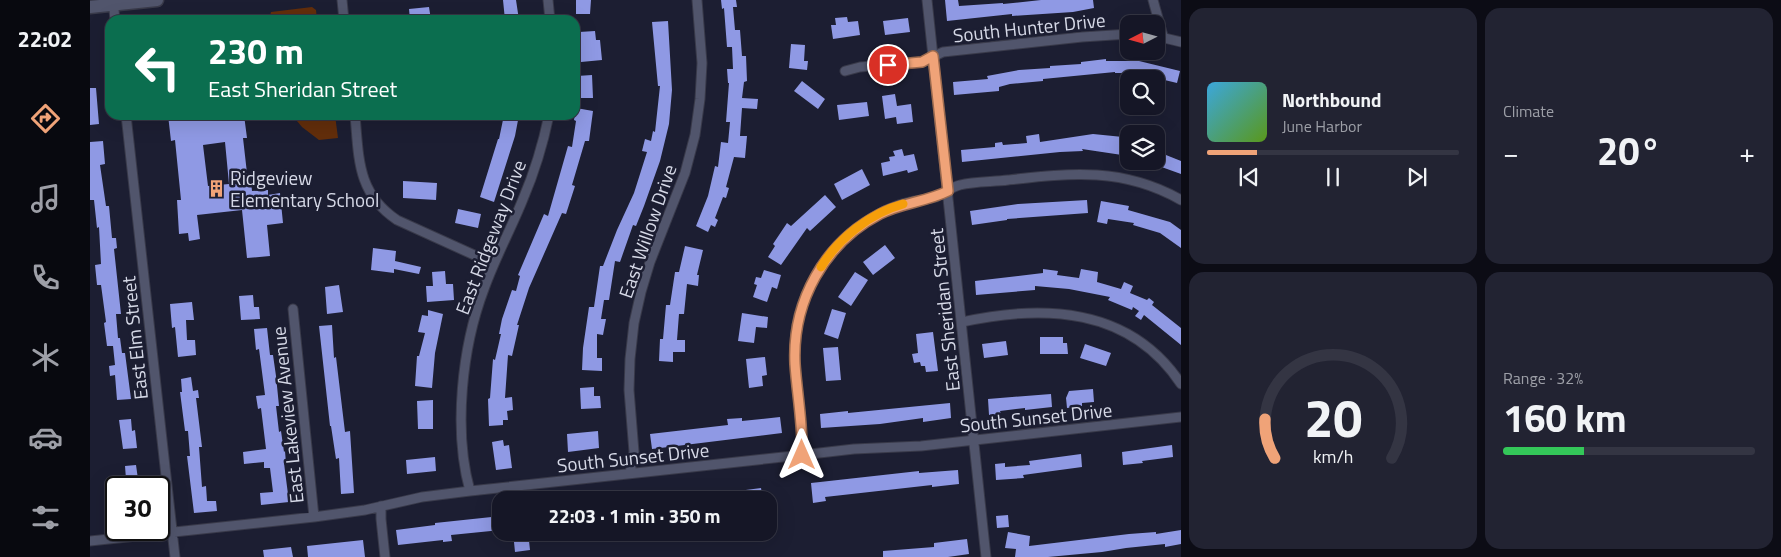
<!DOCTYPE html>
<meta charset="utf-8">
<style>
:root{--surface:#151626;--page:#222332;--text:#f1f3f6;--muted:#9d9fa7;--line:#343543;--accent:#f0a378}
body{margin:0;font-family:"Titillium Web",sans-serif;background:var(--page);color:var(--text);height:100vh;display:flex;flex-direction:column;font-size:19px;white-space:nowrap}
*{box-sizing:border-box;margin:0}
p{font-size:16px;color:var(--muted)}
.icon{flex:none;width:28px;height:28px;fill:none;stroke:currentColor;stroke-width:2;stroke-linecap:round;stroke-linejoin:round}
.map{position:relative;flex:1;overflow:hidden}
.sheet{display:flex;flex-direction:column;gap:8px;padding:8px;background:#0c0c15;width:600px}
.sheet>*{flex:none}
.banner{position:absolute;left:15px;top:15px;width:475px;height:105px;border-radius:15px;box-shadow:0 5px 20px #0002,0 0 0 1px var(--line);background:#0b6e4f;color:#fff;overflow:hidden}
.needle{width:32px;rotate:264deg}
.tools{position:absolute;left:1030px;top:15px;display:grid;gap:10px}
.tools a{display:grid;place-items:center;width:45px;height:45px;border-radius:10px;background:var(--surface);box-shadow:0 5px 20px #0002,0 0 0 1px var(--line);font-size:25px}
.speed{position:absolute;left:15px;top:476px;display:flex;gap:10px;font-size:25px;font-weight:700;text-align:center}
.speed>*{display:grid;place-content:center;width:65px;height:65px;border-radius:50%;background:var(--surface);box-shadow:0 5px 20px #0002,0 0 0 1px var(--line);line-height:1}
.speed .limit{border:2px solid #111;border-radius:8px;background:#fff;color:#111}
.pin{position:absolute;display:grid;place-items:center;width:42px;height:42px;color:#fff;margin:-21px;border:2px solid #fff;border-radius:50%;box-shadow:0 1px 5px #0007}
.me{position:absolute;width:55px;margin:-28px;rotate:0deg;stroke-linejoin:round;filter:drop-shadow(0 0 4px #0008)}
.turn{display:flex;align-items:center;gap:18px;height:105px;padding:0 20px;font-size:22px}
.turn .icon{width:65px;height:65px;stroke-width:2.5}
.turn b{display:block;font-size:35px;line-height:42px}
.big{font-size:38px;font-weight:700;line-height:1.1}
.sheet .card{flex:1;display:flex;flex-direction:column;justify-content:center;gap:8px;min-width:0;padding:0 18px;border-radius:15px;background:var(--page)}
.sheet .dial{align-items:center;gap:0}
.dial svg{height:130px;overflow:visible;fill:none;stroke:var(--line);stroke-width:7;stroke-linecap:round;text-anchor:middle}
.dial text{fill:var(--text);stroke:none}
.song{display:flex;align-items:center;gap:15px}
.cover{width:60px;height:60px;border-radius:8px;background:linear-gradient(135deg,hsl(200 70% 55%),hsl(90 70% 35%))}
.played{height:5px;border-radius:2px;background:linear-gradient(90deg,var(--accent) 20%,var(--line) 20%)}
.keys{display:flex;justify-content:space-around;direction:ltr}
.heat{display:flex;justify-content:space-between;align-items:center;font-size:28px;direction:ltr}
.charge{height:8px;border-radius:4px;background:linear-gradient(90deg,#34c759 32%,var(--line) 0)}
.sheet .tiles{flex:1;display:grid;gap:8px;grid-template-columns:repeat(2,1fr)}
.trip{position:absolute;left:402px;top:491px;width:285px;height:50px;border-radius:15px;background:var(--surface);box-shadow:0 5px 20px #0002,0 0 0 1px var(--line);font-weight:700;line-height:50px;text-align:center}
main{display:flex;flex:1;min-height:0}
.menu{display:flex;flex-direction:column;width:90px;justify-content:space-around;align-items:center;background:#08090f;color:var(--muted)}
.menu .icon{width:35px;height:35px}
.menu .active{color:var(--accent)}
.menu b{font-size:22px;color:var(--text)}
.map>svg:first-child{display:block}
.green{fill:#632e0b}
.building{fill:#8f99e4;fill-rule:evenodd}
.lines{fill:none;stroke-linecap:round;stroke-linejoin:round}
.minor-casing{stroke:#393a4a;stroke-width:11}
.secondary-casing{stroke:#393a4a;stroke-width:15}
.minor{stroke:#51556c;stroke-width:9}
.secondary{stroke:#51556c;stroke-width:12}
.route-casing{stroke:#9c6a4e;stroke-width:12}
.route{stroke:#f0a378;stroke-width:9}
.slow{stroke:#f59e0b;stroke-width:9}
.labels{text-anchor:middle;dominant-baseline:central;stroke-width:5;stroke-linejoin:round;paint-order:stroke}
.street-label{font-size:19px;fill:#d6d9e7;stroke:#1c1e32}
.poi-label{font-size:19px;fill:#d6d9e7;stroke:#1c1e32;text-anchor:start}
</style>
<main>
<nav class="menu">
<b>22:02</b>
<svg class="icon active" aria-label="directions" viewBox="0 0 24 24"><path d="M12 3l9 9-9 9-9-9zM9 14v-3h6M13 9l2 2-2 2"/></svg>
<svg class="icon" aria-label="music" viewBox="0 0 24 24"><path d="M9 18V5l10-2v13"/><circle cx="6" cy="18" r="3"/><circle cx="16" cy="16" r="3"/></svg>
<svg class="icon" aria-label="phone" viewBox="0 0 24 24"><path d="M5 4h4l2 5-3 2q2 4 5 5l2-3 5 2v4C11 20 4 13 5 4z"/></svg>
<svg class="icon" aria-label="climate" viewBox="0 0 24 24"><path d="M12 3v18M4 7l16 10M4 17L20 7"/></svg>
<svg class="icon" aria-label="car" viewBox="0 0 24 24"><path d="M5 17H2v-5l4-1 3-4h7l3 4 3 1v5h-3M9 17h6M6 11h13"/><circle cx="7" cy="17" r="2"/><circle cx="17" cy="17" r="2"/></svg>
<svg class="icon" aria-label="filters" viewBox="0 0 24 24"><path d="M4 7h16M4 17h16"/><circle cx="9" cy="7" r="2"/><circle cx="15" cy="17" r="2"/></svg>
</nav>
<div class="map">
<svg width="1091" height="557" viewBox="0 0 1091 557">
<rect width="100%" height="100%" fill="#1c1e32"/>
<path class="green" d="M222 7 226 10 227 20H179L181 12Z
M202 115H245L248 138 229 140 212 127Z"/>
<path class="building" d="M413 0H426L429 20H415Z
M486 0H501L500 14H486Z
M631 0H646L647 7H643L645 30H650L652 56H656L657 81 654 82 652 98 668 99 667 109 652 108 650 136H657L655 158 644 157 636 187 639 188 636 198 633 197 625 218 628 220 625 227 621 225 618 232 606 226 618 196 625 166 628 167 631 142 638 143 640 122H636L639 83H638L637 69H643L642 47H637L634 8 632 9Z
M855 0H868L869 6 913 3V4L951 0H1003L1004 8 983 12 922 16V14L857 21Z
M339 7 341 20H320L319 9Z
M757 17 758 22 768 21 770 35 743 39 741 25H746L745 18Z
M818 18 820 32 795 35 793 21Z
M578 21 582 90 579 124 570 161 554 206 546 226 543 225 530 262 525 261 519 300H514L511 319H516L513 335 507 334V358H512V371L492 370 493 348 499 307H504L510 266H513L527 230 544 193 557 152 552 151 555 139 561 141 563 131 565 132 570 86H568L562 22Z
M505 31 506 40H510L512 60 491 62 489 32Z
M701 44 715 45 714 61H718L717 70 699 68Z
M1016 59V61H1049L1090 71 1087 83 1058 76 1059 73H1025V72L953 79V81L920 84 909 87V91L864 95 863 82 898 79 897 76 929 70 960 68V66L991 64V62Z
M502 75 503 98H488L487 76Z
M712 81 735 99 728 109 704 91Z
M0 88H6L9 124 0 125Z
M805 94 807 106 821 104 823 122 807 124 806 117 795 119 792 96Z
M777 102 779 116 749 120 747 105Z
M486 108 503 111 499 141H495L482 185 485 186 476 214 472 213 439 288 427 325H429L422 356 418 355 415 398 422 397 423 410 417 411 418 420H413V425L399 426 398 399 400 398 403 359 405 360 411 334H409L412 319 422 290 426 291 430 276 428 275 454 214 458 216 478 146 482 147 486 121 484 120Z
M78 115H154L157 138H153L158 182 161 181 162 191 178 190V195L190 193 193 223 177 225 180 256 157 258 152 210 107 215 110 239 99 241 98 233 89 234 87 200H91L85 140 81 141ZM135 142 139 184 118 186 113 145Z
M414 115H429L425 136 404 202 390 197 408 139H409Z
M949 134 950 142 1003 134 1033 137 1032 155 992 149 993 151 970 152 872 162 871 150 905 147V143L912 142 913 145 937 143 936 136Z
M13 141 15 164 10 165 16 206H19L22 238H26L27 248 24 249 31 314H26L28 338H30L32 353H35L41 399 27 400 25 375 20 376 19 366 25 365 23 346H17L14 323 16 322 11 285H7L5 265 11 264 9 227 7 228 4 200H0V142Z
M812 149 814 156 824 154 828 170 818 173 817 170 793 176 791 163 800 161 799 157 805 156 803 151Z
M1066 151 1091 161V174L1066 165Z
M772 169 780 185 752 200 744 184Z
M313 181 347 183 346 200 313 198Z
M735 195 746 207 720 231 717 228 691 265 678 257 685 246 683 244 697 223 701 226Z
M997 200 998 213 917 219V220L882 225 880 211 928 204Z
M1011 201 1039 206 1038 210 1080 222 1091 230V248L1070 233 1043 225 1044 223 1018 219 1017 224 1007 222Z
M368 209 391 214 388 228 365 223Z
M795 245 805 258 783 275 773 262Z
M595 246 613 250 607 275H609L608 286 597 284 594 314H589L587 340H595V352H583V362L569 361 570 339H573L576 305H580L585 272H589Z
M283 248 306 251 305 261 331 267 329 274 304 269V273L281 270Z
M953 269 968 271 967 275 989 278 991 269 1008 272 1007 282 1031 289 1034 282 1043 286 1040 293 1057 300 1059 298 1064 302 1062 305 1091 328V345L1054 315 1051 320 1045 316 1049 311 1043 307 1042 310 1018 300 1020 297 979 289 945 286V290L886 295 885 281 953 273Z
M674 270 691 275 687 289 682 287 677 302 663 297 667 285 664 284 666 277 671 278Z
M355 271 356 284H363L364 300 337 302 336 286H343L342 272Z
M765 272 778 280 761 306 748 297Z
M249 285 253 312 237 314 235 287Z
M163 295 164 307H169L170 319 151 320 149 296Z
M102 302 104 320H96L97 340H105L106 355 88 357 85 327 82 328 80 304Z
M742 309 756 313 748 339 734 334Z
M338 310 353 314 345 353 342 388 325 386 327 356H329L335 333 328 332 332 315 338 316Z
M652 313 678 317 677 328 666 327 664 343 648 341Z
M242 325 244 358 246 357 255 432 260 431 264 493 251 494 249 458 246 459 241 426H240L229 326Z
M177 328 180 355H183L186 376 189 406H186L189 432 191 431 194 452 195 451 196 463H194L195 471 199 502 171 505 170 493 183 492 180 468H174V462L154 464 153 452 176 449 171 408 168 409 166 396 175 395 169 349 166 350 164 329Z
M843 332 848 371 836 372 835 366H831L830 362 824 363 822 354 828 353 826 334Z
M950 337H973V343H977L978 354H950Z
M916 341 918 355 894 358 892 344Z
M995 344 1021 353 1016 366 990 358Z
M748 347 751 380 736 381 733 348Z
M675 357 677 375 672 376 673 386 659 388 656 359Z
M101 377 103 391 108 390 109 398H106L112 447H109L112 487 116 486 117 501H126L127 511 104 513 97 456H100L98 431H95L90 392H92L91 379Z
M504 387V396H510L511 408 491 409 490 388Z
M1003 389 1004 402 992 403V406L977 408 976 398 979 391Z
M961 394 962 407 935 410V408L910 411 911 414 899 415 898 399Z
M343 400V429H328L327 401Z
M860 403 861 418 833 422V418L790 424 731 428 730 414 758 411V413Z
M690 417 692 433 562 449 560 434 638 425 637 419 652 418V421Z
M41 419 42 431 45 430 47 448 33 449 29 420Z
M508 431 509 448 478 452 477 434Z
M413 440 414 446 419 445 422 468 406 470 402 442Z
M1082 445 1083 457 1052 461 1053 463 1033 465 1032 452Z
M991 454 992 467 933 475 934 478 906 480 905 464 915 463V467L940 465 939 461Z
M345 457 346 471 317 474 316 460Z
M46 465 49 486 30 488 29 479H36L35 466Z
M868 470 869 484 842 487V485L735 497 736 501 723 503 721 483 829 471V473Z
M671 488 673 500H582V494L625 490V494Z
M918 515 919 527 907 528 906 516Z
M411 516V530L361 535 362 541 353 542V540L308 545 306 530 345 525V523Z
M1091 530V544L1075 547V544L1036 548 1012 552 958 557H925L926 549 915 548 918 532 940 536 939 546 1039 534 1066 532V534Z
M423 532H438L440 550 425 552Z
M877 539 879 554 858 557H793V551L844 547V543Z
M273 540 275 557H218L217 546Z
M201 547 203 557H174L173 550Z"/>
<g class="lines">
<defs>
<path id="minor" d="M23 0 25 20
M252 0 254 20
M458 0 460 20
M837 0 896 557
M1063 0 1073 36
M1066 36 1091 42
M755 71 770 67 832 62 853 52 992 37 1039 34
M36 115 85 557
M265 115C269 159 267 193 307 220L404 264
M203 309 224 517
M872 322C954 304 1040 307 1091 384
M712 455C714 405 695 353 712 305 723 274 743 246 769 227 781 218 795 210 809 205 821 201 834 200 846 197 854 194 861 187 870 185 885 181 903 182 918 180 981 173 1033 167 1091 200
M540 473 544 452 539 390 540 359 544 323 551 292 560 262 595 173 605 135 610 99 612 63 607 0
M380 491C363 430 372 347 394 289 405 258 421 229 433 199 445 171 453 144 459 115
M291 506V519L295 557
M0 541 224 517 275 510 332 497 380 491 712 455 764 449 831 446 1091 417"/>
<path id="secondary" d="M0 7 67 0"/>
</defs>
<use href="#minor" class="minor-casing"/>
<use href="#secondary" class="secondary-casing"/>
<use href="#minor" class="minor"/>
<use href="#secondary" class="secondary"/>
</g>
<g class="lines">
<defs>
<path id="route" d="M712 455C713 424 707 394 705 364 702 302 734 243 790 214 811 203 836 202 858 191L843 56 832 62 798 65"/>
</defs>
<use href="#route" class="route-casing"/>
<use href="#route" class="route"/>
<path class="slow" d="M731 267C748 239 780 213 813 204"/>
</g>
<defs>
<symbol id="building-bare" viewBox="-9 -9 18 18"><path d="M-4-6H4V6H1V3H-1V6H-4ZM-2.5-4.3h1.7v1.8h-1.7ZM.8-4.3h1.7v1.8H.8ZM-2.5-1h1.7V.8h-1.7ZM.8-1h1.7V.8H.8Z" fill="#f0a378" stroke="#1c1e32" stroke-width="2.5" paint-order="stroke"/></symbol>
</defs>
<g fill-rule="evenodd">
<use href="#building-bare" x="114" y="176" width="25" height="25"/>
</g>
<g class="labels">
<g class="street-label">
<text transform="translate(939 27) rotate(-6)">South Hunter Drive</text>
<text transform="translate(557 231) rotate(-71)">East Willow Drive</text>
<text transform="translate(400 237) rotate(-69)">East Ridgeway Drive</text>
<text transform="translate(854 310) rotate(-96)">East Sheridan Street</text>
<text transform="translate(44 338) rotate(-96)">East Elm Street</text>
<text transform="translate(197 415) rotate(-96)">East Lakeview Avenue</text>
<text transform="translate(946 417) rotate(-6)">South Sunset Drive</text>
<text transform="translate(543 457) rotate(-6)">South Sunset Drive</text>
</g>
<g class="poi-label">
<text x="140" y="177">Ridgeview<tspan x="140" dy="22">Elementary School</tspan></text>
</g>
</g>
</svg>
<div class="tools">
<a><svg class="needle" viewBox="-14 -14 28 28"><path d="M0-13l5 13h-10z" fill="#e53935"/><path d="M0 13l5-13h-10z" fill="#9d9fa7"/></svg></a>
<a><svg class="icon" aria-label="search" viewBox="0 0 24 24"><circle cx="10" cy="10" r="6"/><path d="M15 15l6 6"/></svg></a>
<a><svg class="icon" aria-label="layers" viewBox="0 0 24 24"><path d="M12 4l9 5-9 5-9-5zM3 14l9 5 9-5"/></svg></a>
</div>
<div class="speed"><div class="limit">30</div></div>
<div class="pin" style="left:798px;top:65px;background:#d93025"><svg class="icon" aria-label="arrive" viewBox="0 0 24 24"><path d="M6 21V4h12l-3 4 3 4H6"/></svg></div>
<svg class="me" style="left:712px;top:455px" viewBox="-20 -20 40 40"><path d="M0-17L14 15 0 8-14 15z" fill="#f0a378" stroke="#fff" stroke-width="4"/></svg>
<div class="trip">22:03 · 1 min · 350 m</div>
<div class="banner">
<div class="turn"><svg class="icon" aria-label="left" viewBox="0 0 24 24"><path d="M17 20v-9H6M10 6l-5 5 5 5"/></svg><div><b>230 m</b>East Sheridan Street</div></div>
</div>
</div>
<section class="sheet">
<div class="tiles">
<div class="card">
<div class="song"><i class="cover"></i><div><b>Northbound</b><p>June Harbor</p></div></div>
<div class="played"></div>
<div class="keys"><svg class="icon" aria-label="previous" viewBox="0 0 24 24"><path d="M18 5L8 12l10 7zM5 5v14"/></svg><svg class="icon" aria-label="pause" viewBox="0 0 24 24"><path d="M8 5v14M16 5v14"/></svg><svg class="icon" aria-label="next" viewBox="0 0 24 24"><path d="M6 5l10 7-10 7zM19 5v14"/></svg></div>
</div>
<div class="card"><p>Climate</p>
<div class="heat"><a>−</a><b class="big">20°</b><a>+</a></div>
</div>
<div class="card dial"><svg viewBox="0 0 100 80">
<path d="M14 69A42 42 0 1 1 86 69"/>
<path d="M14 69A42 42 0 0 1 8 45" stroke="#f0a378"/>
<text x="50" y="56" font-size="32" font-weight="700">20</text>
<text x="50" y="72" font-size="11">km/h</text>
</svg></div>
<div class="card"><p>Range · 32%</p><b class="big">160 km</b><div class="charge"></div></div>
</div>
</section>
</main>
